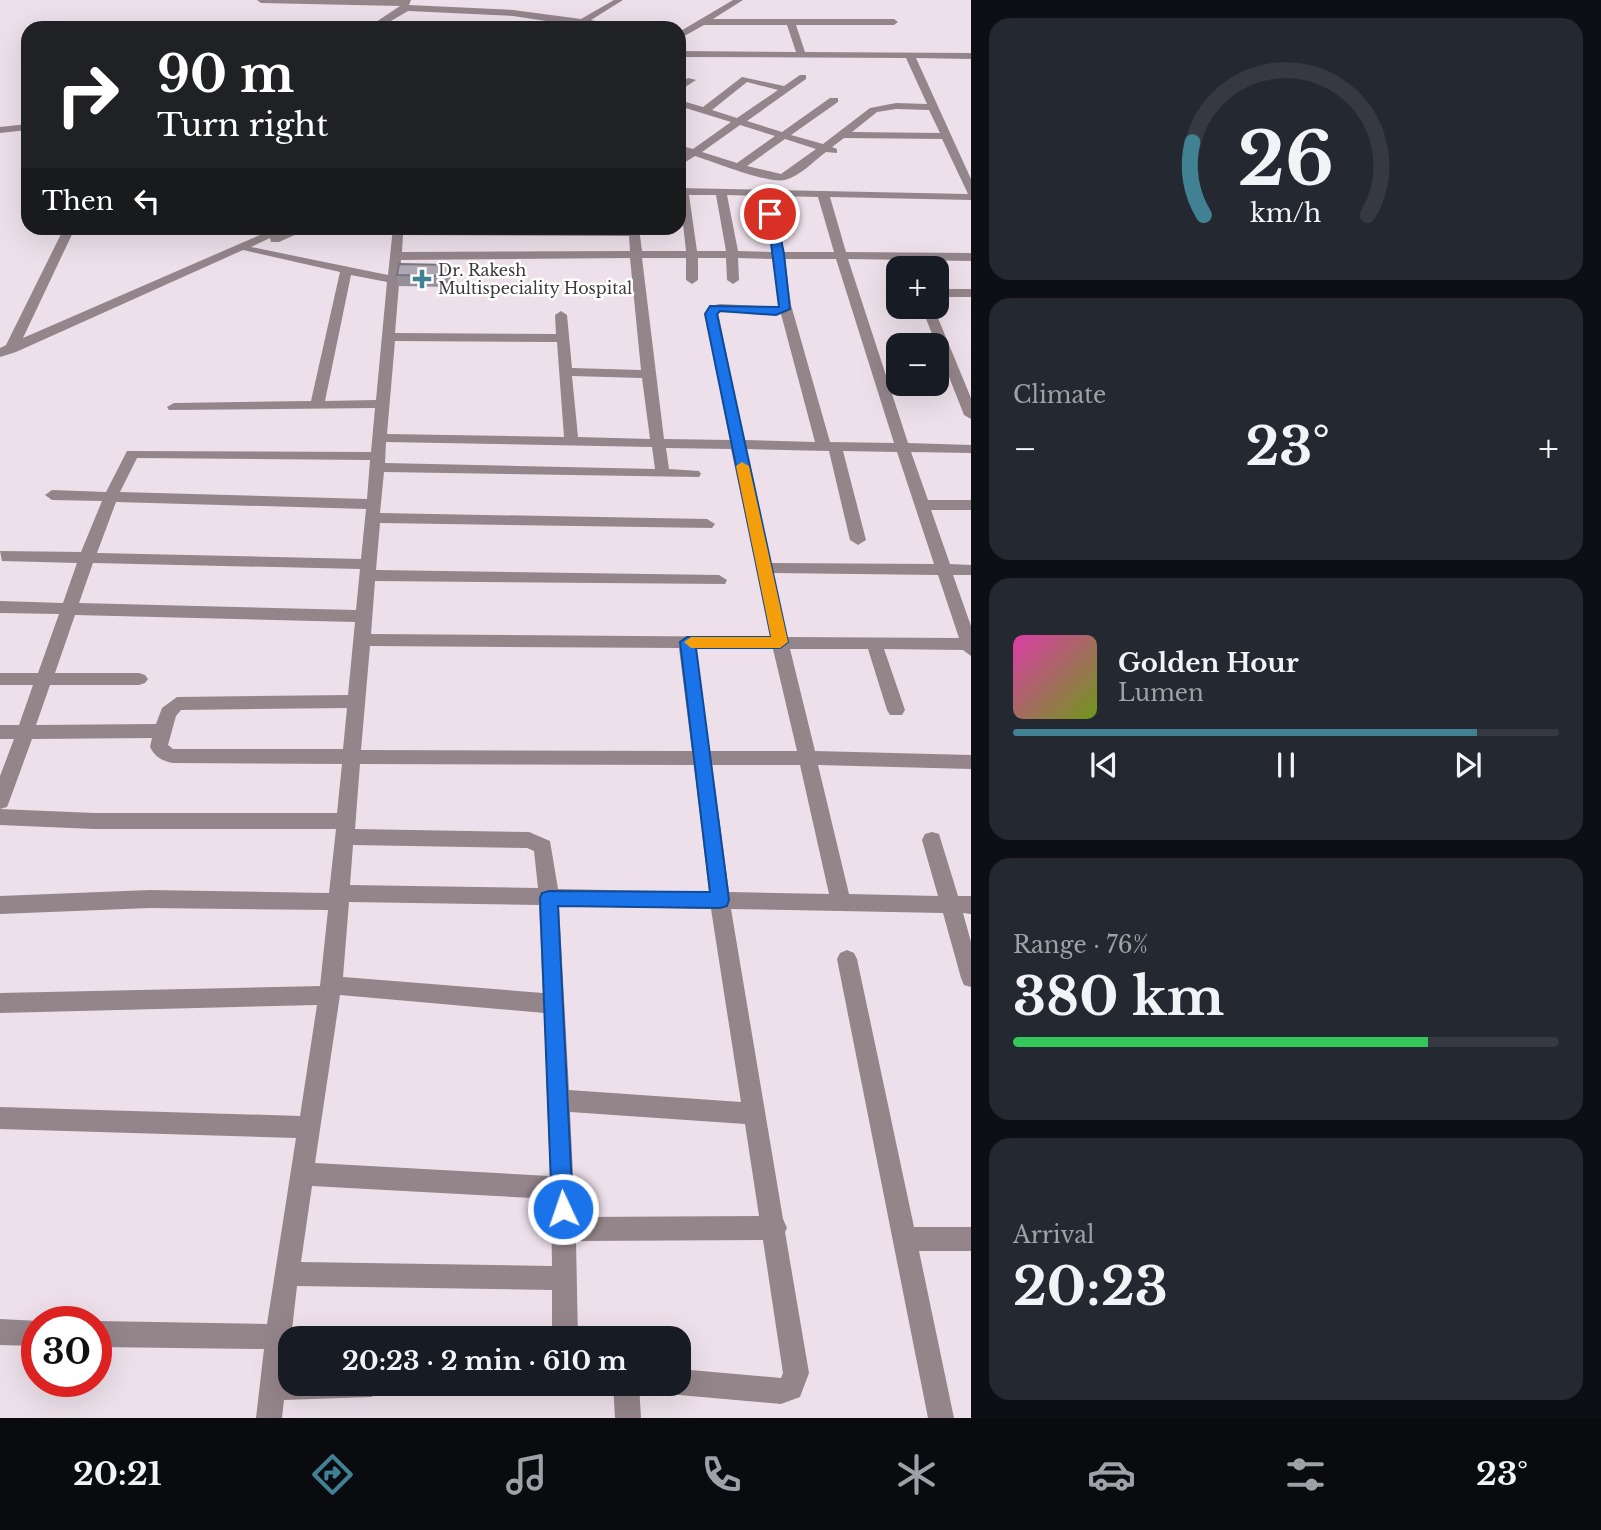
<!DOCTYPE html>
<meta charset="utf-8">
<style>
:root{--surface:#171b24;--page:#242831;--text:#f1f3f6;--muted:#9ea1a6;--line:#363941;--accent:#408193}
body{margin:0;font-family:"Libre Baskerville",serif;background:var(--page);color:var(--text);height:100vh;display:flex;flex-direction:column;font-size:26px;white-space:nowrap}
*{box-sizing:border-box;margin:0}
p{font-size:23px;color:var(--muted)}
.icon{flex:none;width:38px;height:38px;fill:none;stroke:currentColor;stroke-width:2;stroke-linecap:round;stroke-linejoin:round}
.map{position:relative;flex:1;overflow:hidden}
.details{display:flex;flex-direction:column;gap:18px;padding:18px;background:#0d0f14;width:630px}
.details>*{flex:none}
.banner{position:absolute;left:21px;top:21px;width:665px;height:214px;border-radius:21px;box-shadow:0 7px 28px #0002;background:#202124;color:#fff;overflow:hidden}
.fabs{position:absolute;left:886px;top:256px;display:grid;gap:14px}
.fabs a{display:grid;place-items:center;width:63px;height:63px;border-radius:14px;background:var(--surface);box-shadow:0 7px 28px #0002;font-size:35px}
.speed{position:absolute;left:21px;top:1306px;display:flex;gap:14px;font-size:35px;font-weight:700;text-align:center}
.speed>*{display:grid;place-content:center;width:91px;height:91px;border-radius:50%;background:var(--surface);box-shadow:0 7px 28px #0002;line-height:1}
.speed .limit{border:10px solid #d22;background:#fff;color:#111}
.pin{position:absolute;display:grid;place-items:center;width:60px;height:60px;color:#fff;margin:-30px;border:4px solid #fff;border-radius:50%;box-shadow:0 2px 7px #0007}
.me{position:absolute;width:77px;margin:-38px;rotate:357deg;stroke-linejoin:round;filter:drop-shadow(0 0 5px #0008)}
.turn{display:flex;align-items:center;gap:24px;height:147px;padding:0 21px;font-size:32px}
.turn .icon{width:91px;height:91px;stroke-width:2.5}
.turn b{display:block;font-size:49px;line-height:60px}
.then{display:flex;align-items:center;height:66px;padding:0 21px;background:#0003;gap:14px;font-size:26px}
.big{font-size:52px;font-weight:700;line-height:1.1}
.details .widget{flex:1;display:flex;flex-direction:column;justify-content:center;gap:10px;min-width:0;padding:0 24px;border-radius:21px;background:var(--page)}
.details .dial{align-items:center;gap:0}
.dial svg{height:182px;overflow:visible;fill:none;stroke:var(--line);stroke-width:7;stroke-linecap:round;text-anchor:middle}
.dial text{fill:var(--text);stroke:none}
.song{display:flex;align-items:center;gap:21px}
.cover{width:84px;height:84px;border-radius:10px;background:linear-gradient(135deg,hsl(320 70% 55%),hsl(80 70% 35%))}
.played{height:7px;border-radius:4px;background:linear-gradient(90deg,var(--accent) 85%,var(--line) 85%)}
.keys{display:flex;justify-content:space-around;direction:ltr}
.heat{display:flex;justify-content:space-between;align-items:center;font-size:38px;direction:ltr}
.charge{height:10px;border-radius:5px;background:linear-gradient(90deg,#34c759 76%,var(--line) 0)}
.trip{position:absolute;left:278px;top:1326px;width:413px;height:70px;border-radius:21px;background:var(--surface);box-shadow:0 7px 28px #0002;font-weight:700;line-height:70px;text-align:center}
.tabs{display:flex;height:112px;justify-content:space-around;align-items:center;background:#090b0e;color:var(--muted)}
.tabs .icon{width:49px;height:49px}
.tabs .active{color:var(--accent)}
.tabs b{font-size:32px;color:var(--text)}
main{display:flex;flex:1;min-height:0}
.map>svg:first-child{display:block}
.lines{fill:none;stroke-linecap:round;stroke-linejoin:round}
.minor{fill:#94858a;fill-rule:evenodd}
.wall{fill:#958f9a}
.building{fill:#ada6b3;stroke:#79747d;stroke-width:2}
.route{fill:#1a73e8;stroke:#114b97;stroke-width:2}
.slow{fill:#f59e0b}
.poi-dot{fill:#408193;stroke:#fff;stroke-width:2.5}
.labels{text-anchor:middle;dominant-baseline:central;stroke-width:5;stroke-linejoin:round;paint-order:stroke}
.far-poi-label{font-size:16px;fill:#3e393d;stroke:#fff;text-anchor:start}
</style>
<main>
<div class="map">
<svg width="971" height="1418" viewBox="0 0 971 1418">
<rect width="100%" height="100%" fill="#ede0ea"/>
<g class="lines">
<path class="minor" d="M257 0H411L409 5 513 10 581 19 614 0H623L591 20 625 28 579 26 513 16 408 11 379 28H367L400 6 261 3Z
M733 0H743L713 19H894L898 22 894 25H796L805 52 971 53V59L916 58 971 179V200L830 197 846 252 971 253V261L848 259 908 443 971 445V453L911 452 928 500H971V510H931L950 564 971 565V575H953L971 626V656L963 650 884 649 905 710 902 715H890L887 710 868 649H790L815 751 971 755V769L818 765 849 894 938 896 922 840 925 834 932 832 939 834 958 896H971V914L963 913 971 942V987L964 985 961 978 943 913 731 909 783 1219 787 1228 785 1232 809 1373 800 1397 781 1404 679 1395 670 1391 667 1384H679V1369L781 1378 783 1373 763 1240 576 1241 578 1339H552V1290L297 1286 287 1374H290V1384H384L380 1393 371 1397 284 1400 282 1418H256L264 1349 96 1347V1321L267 1324 296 1138 0 1129V1107L300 1116 317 1005 0 1013V993L320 986 328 910 150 908 0 914V896L150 890 329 893 336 829H94L0 825V776L14 739H0V725H19L33 685H0V673H38L59 614 0 613V601L63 603 77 563 2 561 0 551 81 552 102 501 52 500 45 495 52 490 106 492 127 451 371 452 375 408 169 410 167 407 174 403 311 401 340 272 243 250 16 352 0 357V348L6 345 64 228H75L23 338 276 228H289L288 231 295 228H310L279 242H271L270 238 251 247 388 275 393 228H639L642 251H686L679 188 968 194 942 139 844 138 832 147 837 149V153L826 152C814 161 800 176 785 180 768 184 714 162 695 156L679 166V158L686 153 679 151V145L693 149 731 122 679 106V100L703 107 742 77 784 86 800 75H806V79L747 121 782 132 830 98H838V102L791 135 823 144 870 108 896 103 927 104 906 58 679 57V51L796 52 787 25H704L679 39V32ZM747 82 778 90 737 118 712 110ZM896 109 929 110 940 133 852 132 877 112ZM740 125 775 136 737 163 702 152ZM785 139 816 149 781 174 747 166ZM689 195H716L726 251H697ZM727 195 761 196 773 252 738 251ZM772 196 818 197 834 252H784ZM403 235 629 236 630 251 402 252ZM630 258 641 370 572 368 567 315 561 311 555 315 556 334 395 333 401 260ZM642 258H686V280L692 284 698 280V258H726L727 280 733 284 739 280 738 258 774 259 779 307 720 304 710 306 705 314 730 440 664 439ZM785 259H836L894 443 830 442 791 305ZM351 275 387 282 376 400 325 401ZM718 312 781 314 815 442 744 440ZM395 341 557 342 564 437 387 434ZM572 376 642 378 650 439 578 437ZM386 442 652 447 655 469 385 463ZM666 448 731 449 771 637 371 634 375 581 725 584 727 580 719 575 376 570 380 523 712 528 715 524 707 519 380 513 384 472 699 477 701 474 699 471 669 469ZM746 449 829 451 850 540 858 545 866 540 843 451 897 452 934 564 770 563ZM137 458 370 460 367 499 120 492ZM116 502 366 509 361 559 97 553ZM93 563 360 569 356 610 79 603ZM772 573 938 575 959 638 787 637ZM75 615 355 622 348 695 177 697 162 708 156 724 36 725 50 685H139L145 683 148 679 145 675 139 673H55ZM370 646 679 648 692 751 361 750ZM696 648 773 649 797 751H710ZM347 708 343 749H173L168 745 176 716 181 710ZM152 738 150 747C155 757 162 761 173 763L342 764 337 813H94L0 809 7 807 9 802 32 739ZM360 764 694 765 709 892 558 889 550 841 529 832 355 829ZM712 765H800L829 894 729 892ZM353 845 527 848 534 851 538 888 350 885ZM349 902 539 905 543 993 343 977ZM559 906 711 909 741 1102 569 1090ZM340 995 544 1013 550 1176 315 1163ZM570 1112 745 1124 759 1216 575 1217ZM312 1186 551 1199 552 1266 301 1262Z
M688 78 696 80 679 91V84Z
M28 124V130L0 133V127Z
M936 289H971V297H936Z
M921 306H933L971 398V419L964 415Z
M847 950 854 953 857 959 914 1227H971V1251H919L954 1418H928L837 959 840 953Z
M0 1319 39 1321H37V1346L0 1345Z
M613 1384H639L641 1418H615Z"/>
</g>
<path class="wall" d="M451 265 450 287 398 286 397 275Z"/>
<path class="building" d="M399 264 451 265 450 276 397 275Z"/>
<path class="route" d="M767 211 776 214 784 254 790 309 776 315 720 311 717 314 788 642 780 648H696L729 900 727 906 720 908 558 906 573 1209 570 1217 563 1220 555 1217 552 1209 540 898 542 893 549 891 710 892 680 642 687 637H771L705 314 710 306 779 307Z"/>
<path class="slow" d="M742 462 749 466 788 642 780 648H691L684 642 691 637H771L736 466Z"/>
<path class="poi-dot" d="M418.5 268.5h7v7h7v7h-7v7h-7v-7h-7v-7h7z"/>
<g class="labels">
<g class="far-poi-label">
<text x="438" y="270">Dr. Rakesh<tspan x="438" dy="18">Multispeciality Hospital</tspan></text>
</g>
</g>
</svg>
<div class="fabs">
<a>+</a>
<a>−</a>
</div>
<div class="speed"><div class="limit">30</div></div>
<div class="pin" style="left:770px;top:214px;background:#d93025"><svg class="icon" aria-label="arrive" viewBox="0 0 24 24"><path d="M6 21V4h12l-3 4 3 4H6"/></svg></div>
<svg class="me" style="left:563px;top:1209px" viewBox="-20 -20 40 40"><circle r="17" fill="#1a73e8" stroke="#fff" stroke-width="3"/><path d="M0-11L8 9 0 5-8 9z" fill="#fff"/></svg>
<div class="trip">20:23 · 2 min · 610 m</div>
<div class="banner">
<div class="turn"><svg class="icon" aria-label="right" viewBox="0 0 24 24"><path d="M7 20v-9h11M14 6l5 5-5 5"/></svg><div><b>90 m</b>Turn right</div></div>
<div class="then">Then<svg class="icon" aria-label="left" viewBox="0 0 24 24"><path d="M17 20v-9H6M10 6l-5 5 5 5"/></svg></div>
</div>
</div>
<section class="details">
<div class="widget dial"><svg viewBox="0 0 100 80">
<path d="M14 69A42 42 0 1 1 86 69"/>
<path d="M14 69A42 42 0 0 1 9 37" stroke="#408193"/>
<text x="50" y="56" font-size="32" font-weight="700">26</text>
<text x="50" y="72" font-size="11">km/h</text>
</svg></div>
<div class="widget"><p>Climate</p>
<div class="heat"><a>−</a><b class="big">23°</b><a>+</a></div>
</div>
<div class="widget">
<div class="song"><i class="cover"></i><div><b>Golden Hour</b><p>Lumen</p></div></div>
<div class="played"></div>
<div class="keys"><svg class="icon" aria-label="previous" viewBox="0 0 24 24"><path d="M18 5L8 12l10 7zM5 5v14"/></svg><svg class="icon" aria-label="pause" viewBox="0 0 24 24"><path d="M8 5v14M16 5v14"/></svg><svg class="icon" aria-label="next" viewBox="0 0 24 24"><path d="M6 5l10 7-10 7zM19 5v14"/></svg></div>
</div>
<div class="widget"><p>Range · 76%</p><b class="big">380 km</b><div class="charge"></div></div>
<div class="widget"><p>Arrival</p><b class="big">20:23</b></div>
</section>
</main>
<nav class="tabs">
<b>20:21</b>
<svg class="icon active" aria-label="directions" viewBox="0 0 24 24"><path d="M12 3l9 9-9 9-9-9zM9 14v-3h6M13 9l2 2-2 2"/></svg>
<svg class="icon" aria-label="music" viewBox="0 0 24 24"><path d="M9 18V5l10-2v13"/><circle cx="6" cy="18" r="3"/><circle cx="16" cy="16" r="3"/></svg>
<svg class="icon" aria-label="phone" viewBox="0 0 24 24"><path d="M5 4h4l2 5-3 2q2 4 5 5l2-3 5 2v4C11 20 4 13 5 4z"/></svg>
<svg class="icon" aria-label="climate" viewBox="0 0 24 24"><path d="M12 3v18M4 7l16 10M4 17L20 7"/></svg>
<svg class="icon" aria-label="car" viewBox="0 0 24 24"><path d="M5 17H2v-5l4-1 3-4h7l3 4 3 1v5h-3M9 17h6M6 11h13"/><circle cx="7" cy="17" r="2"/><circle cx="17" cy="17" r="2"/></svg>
<svg class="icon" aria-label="filters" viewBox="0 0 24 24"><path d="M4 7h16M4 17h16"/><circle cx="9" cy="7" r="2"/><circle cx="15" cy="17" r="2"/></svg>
<b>23°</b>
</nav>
